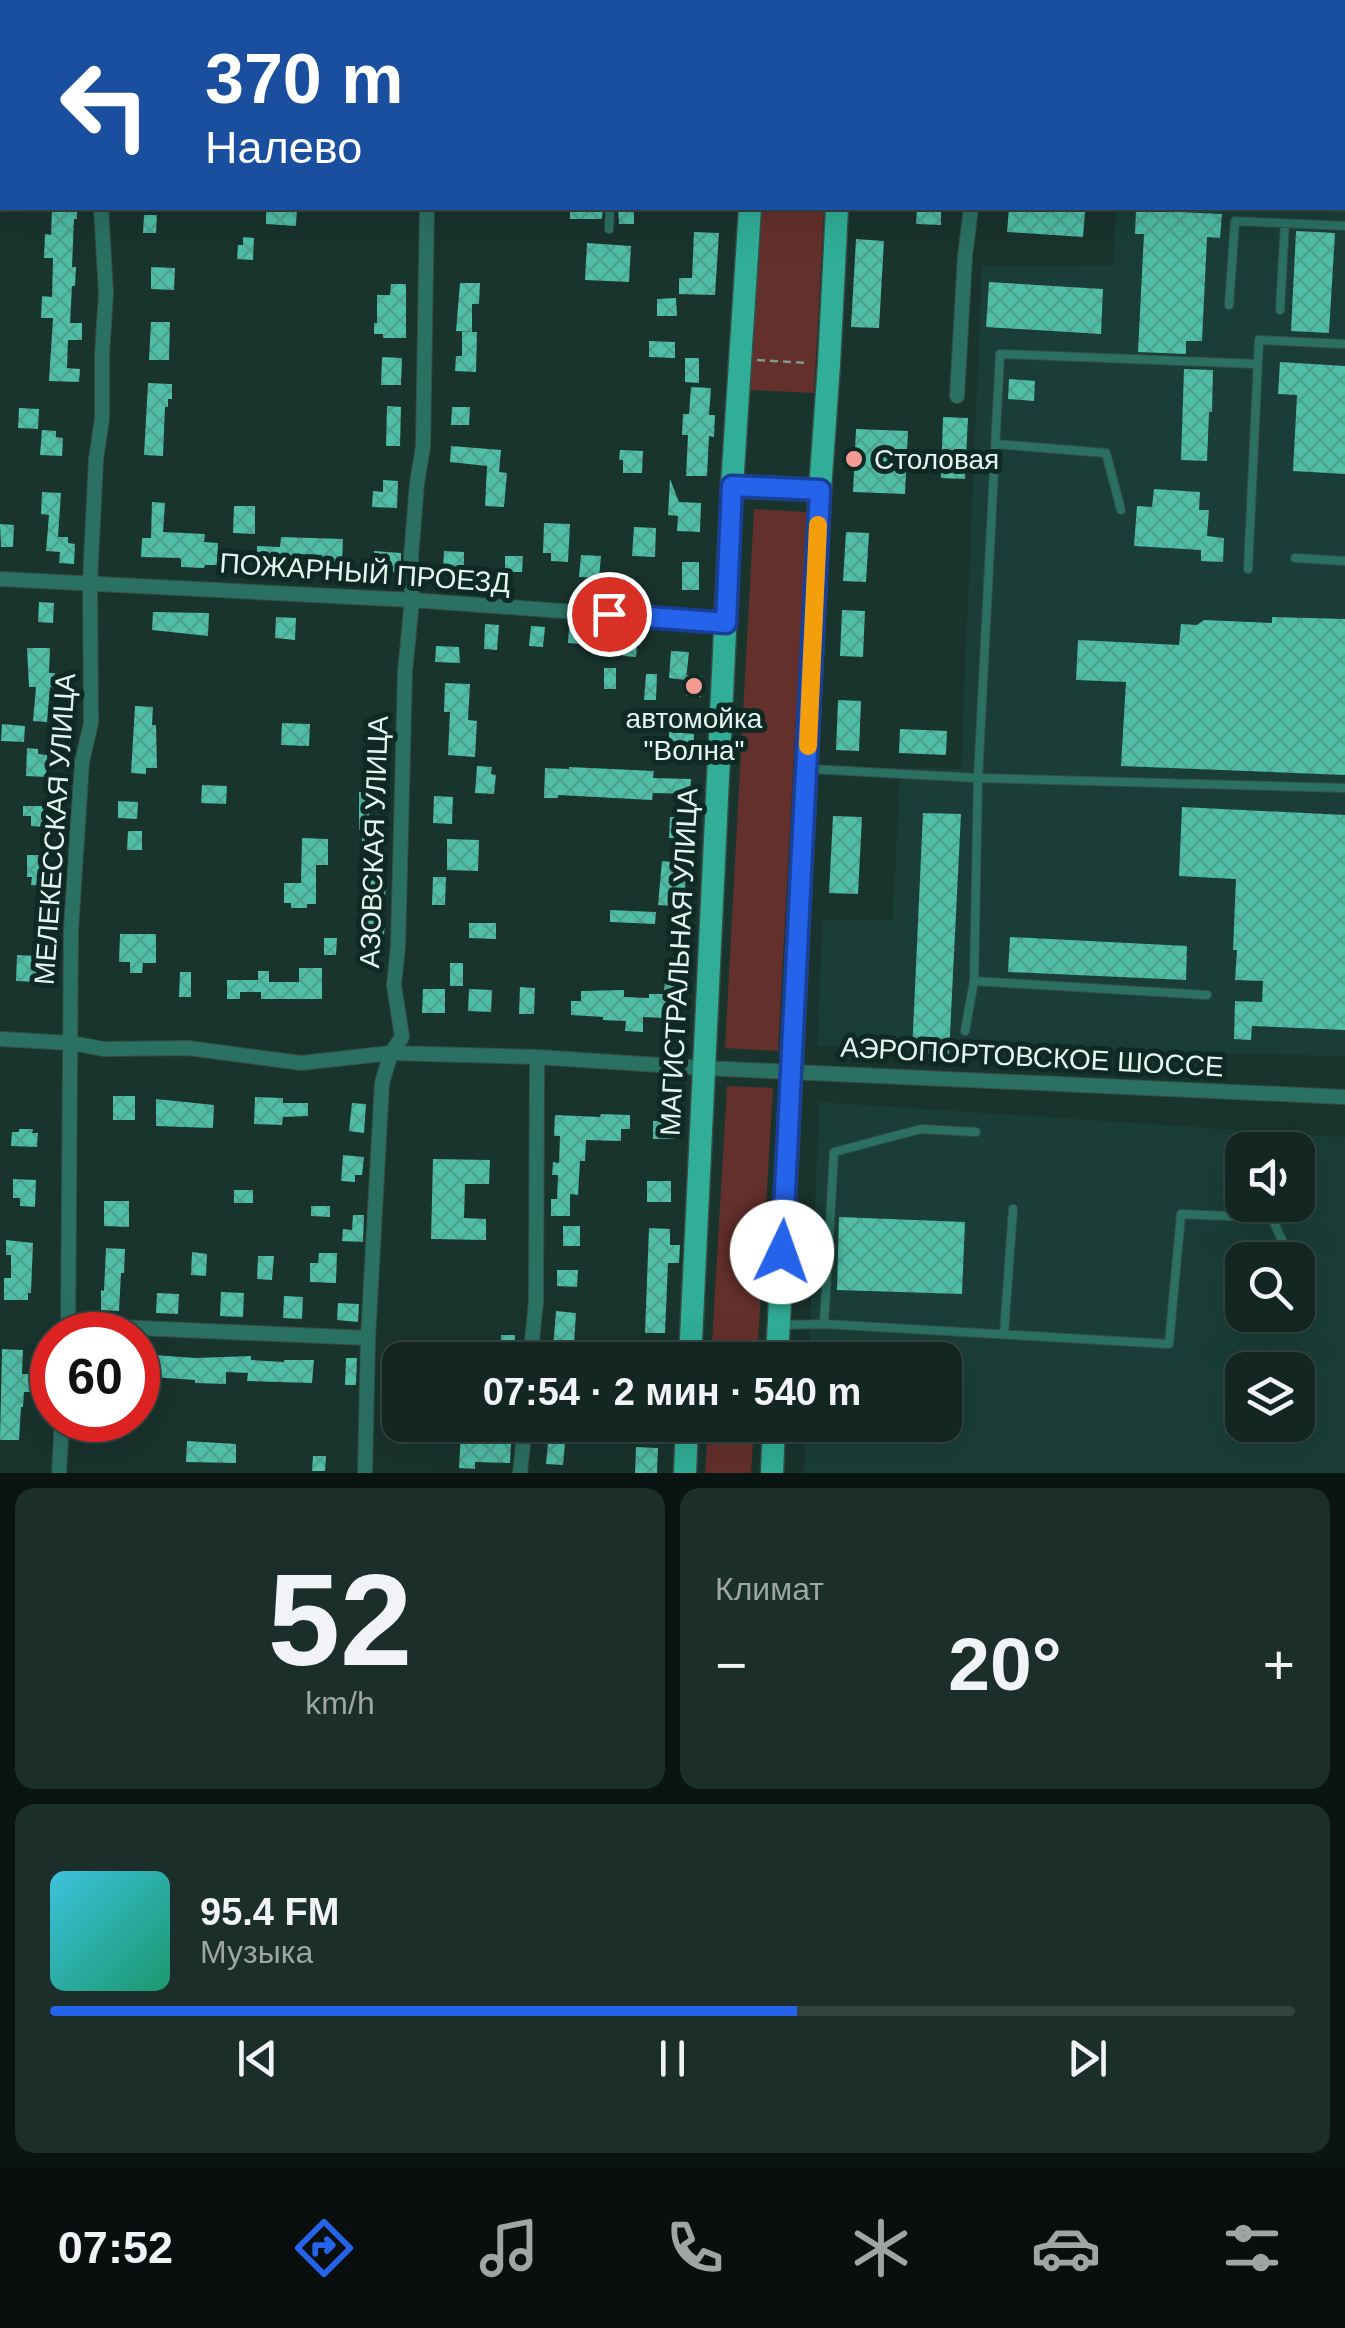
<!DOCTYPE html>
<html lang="ru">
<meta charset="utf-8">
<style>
:root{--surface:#132622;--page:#1c2e2a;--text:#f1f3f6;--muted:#9da5a5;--line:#324340;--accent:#2563eb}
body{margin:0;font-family:Helvetica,sans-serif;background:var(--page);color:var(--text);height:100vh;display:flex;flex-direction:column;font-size:38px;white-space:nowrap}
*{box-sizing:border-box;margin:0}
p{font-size:32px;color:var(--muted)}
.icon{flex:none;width:55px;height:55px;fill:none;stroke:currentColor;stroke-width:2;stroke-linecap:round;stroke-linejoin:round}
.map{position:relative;height:1473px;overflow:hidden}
.drawer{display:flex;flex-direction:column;gap:15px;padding:15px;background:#0a1513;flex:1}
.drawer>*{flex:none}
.top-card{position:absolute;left:0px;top:0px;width:1345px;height:210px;box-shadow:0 10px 40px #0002,0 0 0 2px var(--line);background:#1a4fa0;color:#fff;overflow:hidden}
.buttons{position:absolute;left:1225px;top:1132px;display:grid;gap:20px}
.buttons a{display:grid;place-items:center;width:90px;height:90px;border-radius:20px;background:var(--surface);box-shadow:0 10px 40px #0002,0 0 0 2px var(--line);font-size:50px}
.speed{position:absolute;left:30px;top:1312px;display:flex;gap:20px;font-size:50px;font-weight:700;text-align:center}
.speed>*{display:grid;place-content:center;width:130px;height:130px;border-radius:50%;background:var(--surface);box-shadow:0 10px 40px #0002,0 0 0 2px var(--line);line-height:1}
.speed .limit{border:15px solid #d22;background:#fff;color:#111}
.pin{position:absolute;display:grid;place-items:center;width:85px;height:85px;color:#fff;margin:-42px;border:5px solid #fff;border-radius:50%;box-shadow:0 2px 10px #0007}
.me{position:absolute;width:110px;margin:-55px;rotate:3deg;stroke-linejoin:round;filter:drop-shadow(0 0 8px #0008)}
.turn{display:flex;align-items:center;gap:35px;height:210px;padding:0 40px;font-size:45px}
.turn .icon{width:130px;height:130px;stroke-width:2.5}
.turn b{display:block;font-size:70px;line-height:85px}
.big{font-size:75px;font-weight:700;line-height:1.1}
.drawer .widget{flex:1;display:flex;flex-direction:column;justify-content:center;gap:15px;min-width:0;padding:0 35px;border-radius:20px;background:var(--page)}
.drawer .dial{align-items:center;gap:0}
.dial b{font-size:130px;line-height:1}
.song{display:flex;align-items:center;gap:30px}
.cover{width:120px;height:120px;border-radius:15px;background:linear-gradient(135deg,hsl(190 70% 55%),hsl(160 70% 35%))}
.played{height:10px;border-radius:5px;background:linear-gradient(90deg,var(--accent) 60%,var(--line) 60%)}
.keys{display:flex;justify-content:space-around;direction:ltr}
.heat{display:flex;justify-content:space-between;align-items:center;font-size:55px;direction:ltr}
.drawer .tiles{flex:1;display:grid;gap:15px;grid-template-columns:1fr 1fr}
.widget:last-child{grid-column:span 2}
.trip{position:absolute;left:382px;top:1342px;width:580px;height:100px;border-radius:20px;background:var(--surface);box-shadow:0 10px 40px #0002,0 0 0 2px var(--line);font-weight:700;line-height:100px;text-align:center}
.tabs{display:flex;height:160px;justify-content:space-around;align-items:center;background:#080f0e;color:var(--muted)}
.tabs .icon{width:70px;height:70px}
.tabs .selected{color:var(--accent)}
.tabs b{font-size:45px;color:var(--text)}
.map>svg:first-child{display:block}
.built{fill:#1a3e37;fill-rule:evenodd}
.grass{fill:#64302b}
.building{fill:url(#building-cross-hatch)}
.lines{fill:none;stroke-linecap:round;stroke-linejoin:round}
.service-casing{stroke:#364e48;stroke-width:10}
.minor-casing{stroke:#364e48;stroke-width:16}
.tertiary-casing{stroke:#364e48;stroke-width:20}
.primary-casing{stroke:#364e48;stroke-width:25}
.path{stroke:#819691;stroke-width:2.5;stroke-dasharray:8 5;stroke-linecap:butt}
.service{stroke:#2a7163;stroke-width:8}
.minor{stroke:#2a7163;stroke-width:14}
.tertiary{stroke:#2a7163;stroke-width:18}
.primary{stroke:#30ae97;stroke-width:22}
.route-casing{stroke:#184099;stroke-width:25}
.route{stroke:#2563eb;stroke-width:18}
.slow{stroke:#f59e0b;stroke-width:18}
.poi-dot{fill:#f59c92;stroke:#0f2924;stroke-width:4}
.labels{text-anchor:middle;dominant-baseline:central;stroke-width:10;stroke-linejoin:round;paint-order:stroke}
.poi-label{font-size:28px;fill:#e5f5f0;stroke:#0f2924;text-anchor:start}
.street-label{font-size:28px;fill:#e5f5f0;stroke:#0f2924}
</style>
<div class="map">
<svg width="1345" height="1473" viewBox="0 0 1345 1473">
<defs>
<pattern id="building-cross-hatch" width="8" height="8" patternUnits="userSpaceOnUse" patternTransform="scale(2.5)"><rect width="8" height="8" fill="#50bea7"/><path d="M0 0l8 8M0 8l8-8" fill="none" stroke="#4da18f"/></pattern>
</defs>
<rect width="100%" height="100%" fill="#19332d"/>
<path class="built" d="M1343 206H1345V1056L817 1046 823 920H893L900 767 961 769 982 266 1113 265 1116 208Z
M819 1102 1345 1137V1473H804L806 1425H945V1360H809ZM1242 1150H1298V1205H1242ZM1242 1260H1298V1315H1242ZM1242 1370H1298V1425H1242Z"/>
<path class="grass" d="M762 208H824L814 393 750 390Z
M754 509 807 512 778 1051 725 1048Z
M727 1086 773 1088 757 1360H711Z
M708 1425H754L751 1473H705Z"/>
<path class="building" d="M52 208H77V219H74L72 267H76L75 286H72L70 323H82V340H68L67 368 80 369 79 382 49 381 53 318H41L42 296 52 297 53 258H44L45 234 51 235Z
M266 208H297L296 226 266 224Z
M570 208H603L602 219H570Z
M618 208H634V224H619Z
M917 208H941V225L916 224Z
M1009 208 1085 212 1083 237 1007 232Z
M1136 210 1222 214 1220 238 1207 237 1202 341H1186V354L1138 352 1144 234H1135Z
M144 215H157L156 233H143Z
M1296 231 1335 233 1329 333 1291 331Z
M694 232 719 233 715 295 679 294V278H692Z
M243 237 254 238 253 260 237 259 238 245H243Z
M856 239 884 241 879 328 851 327Z
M587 243 631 246 629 282 585 280Z
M151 267 175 268 174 290 151 289Z
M989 282 1103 289 1101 334 986 327Z
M460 283H480L479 304H472V332L456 331Z
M391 284H406V338H383V334H374V323H377V295H390Z
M676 298 677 316H657V299Z
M151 322H170L169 360H149Z
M462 332H477L476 372 455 371 456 356H462Z
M649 341 675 342V358L649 357Z
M382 357 402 358 401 385H381Z
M685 358H699V383L685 382Z
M1280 362 1345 366V474L1293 471 1297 395 1278 394Z
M1184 369 1213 370 1212 412H1209L1207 461 1181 460Z
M1009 379 1035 381 1034 401 1008 399Z
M148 383 172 384V399H168V407H165L163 456 144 455Z
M691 387 711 388 709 415H715L714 437 709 436 707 476H686L688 435H682L683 414H689Z
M387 406 401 407 400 446H386Z
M452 407H470L469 425H451Z
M19 408 39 409 38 429 18 428Z
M943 417 968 418 965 479 941 478Z
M856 429 908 431 905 494 853 492Z
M42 430 56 431V437L63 438 62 456 40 455Z
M451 446 501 450 499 472 507 473 504 507 485 506 487 466 450 462Z
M620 450 643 451 642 473H623V460H619Z
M670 479 679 502 701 503 700 532 677 531 678 516 668 515Z
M383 480 398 481 397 508 372 507 373 491 383 492Z
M1154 489 1200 492 1199 510H1209L1207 536 1224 538 1223 562 1201 561V550L1134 546 1137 506 1152 507Z
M42 492 61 493 58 537H68V543L75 544 74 564 59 563 60 552 46 551 49 515 41 514Z
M152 502 165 503 163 532 205 534 204 542 218 543 217 565H205L204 568 181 567V559L179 558 141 557 142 538H151Z
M234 506H255V534L233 533Z
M544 523 570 524 568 562 551 561V553H543Z
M0 524 14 525 13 547H1Z
M634 527 656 528 655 557 632 556Z
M846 532 869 533 866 582 843 581Z
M281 537 343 539 342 562H322V555L298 554V560L257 558V546L280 547Z
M374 551 401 553V572H393V566H374Z
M444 551 464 552V569L443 568Z
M581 555 601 556 599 578 579 577Z
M505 556H523L522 572H505Z
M682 562H699V590H682Z
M39 602 54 603 53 623 38 622Z
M842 610 865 611 863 657 840 656Z
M153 612 209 613 208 636 152 630Z
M276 617 296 618 295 640 275 638Z
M1272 617 1345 619V775L1121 766 1126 682 1076 680 1078 640 1179 645 1181 624 1197 625 1204 620 1272 623Z
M485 624 499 625 497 650 484 649Z
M531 626 545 627 543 647 529 646Z
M569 628 592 630 591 645 568 643Z
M625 632 638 633 636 657 623 656Z
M436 646 459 647 460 663 435 662Z
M27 648H50L49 673H55L54 688 50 687 47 722 33 721 36 687H29Z
M671 651 689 652 686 680 669 678Z
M604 668H616V689H604Z
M646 674H657L656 700H644Z
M687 675 702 676 701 697 686 696Z
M445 683 470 684 468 720 477 721 475 757 448 755 450 712H444Z
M838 700 861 701 859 751 836 750Z
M135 706 153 707 152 725H156L157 768H146V774L131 773Z
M282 723 310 724 309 746 281 745Z
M2 724 25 726 24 742 1 741Z
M900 729 947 731 946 755 899 753Z
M669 732 694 734 693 757 669 756Z
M27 748 38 749V754L47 755 46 777 26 776Z
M369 763H385V785L368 784Z
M477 766 492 767 491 774 496 775 494 794 475 793Z
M569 767 654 771 653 778 691 779 690 794 653 793 652 800 558 795V798H544L545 768 569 769Z
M202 785 227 786 226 804 201 803Z
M359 792H369V816H384V830H374L373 844H362V830H359Z
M434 796 453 797 452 824 433 823Z
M118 801 138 802 137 819 118 818Z
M23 806H44L43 827 31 826V816H23Z
M1182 807 1345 815V1030L1252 1026 1251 1040 1234 1039 1235 1001 1262 1002 1263 981 1235 980 1237 950H1233L1236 879 1179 876Z
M923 813 961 814 949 1054 912 1053Z
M833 816 862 817 858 894 829 893Z
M670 817 689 818 684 907 658 905 662 861 671 862 672 838H669Z
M128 831H142V850H127Z
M302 838 328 839V865H316V904H307V908H291V903H284V883H301Z
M447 839 479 840 478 871 447 870Z
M27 855H43V886L31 885 32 877H27Z
M433 877H446L445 905H432Z
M371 880 386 881 385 899H382V922H385L384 935H366Z
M610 910 656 912 655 924 610 922Z
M469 923H496V939L469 938Z
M120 934H156V963H143L142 973H130V962H119Z
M1010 937 1187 946 1186 980 1008 972Z
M324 938H337L336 955H324Z
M17 955 38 956 37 982 16 981Z
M666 962 684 963 683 1019 643 1017V1032L625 1031 626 1021 603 1020V1017L571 1015V1001H581V991L624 990V997L649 998V994H664Z
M450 963H463V986H450Z
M299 968H322V999H261V992H240V999H227V980H258V971H269V982H299Z
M180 972H191V997H179Z
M520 987 535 988 534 1014H519Z
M423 989H445V1013H422Z
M469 989 492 990 491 1012 468 1011Z
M113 1096H135V1120H113Z
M255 1097 283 1098V1103H308V1116L283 1117 282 1125 254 1124Z
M156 1099 214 1105 213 1128 156 1126Z
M352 1103 366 1104 364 1133 349 1131Z
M601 1114 630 1115V1129H621V1141L586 1140 585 1161H580L578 1195 570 1194V1216H551V1199H557L558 1175H552L553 1162 559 1163 560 1136H554L555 1115 600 1117Z
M653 1121H675V1139H653Z
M19 1129H33L32 1133H38L37 1147 11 1146 12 1132H19Z
M343 1155 364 1157 362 1175H355V1182L341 1181Z
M433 1159 490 1160 489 1184H465L464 1218 486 1219V1240L431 1239Z
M13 1179 36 1180 35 1207 20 1206V1198H13Z
M647 1181H671V1202H647Z
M234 1190H253V1203H234Z
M104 1201H129V1227L104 1226Z
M311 1206H330V1217L311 1216Z
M353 1215H364L363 1242 342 1241 343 1229 352 1230Z
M839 1217 965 1222 962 1294 837 1290Z
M563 1226H580V1246H563Z
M649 1228 670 1229V1245H680L679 1263H668L665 1333H645Z
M6 1240 33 1243 31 1293H28V1300H4V1278H11V1255H6Z
M106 1248 125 1249 124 1273H121L119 1311 101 1310V1290L104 1291Z
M192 1252 207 1254 206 1276 191 1275Z
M319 1253H337L336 1283 310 1282V1263H318Z
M258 1256H274L272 1280 257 1279Z
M557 1270H578L577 1287 557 1286Z
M221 1292 244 1293 243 1317 220 1316Z
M157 1293 179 1294 178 1314 156 1313Z
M284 1296 303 1297 302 1319 283 1318Z
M338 1303 359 1304 358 1322 337 1320Z
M556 1311 576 1313 573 1360H552Z
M501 1335H515L514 1360H500Z
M404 1341 437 1342V1355H432V1360H404Z
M2 1349 23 1350 22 1374H31V1392H24L23 1407H21L19 1440H0Z
M154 1355 195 1358 251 1356V1360L284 1362V1360H314L312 1383 247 1381 248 1373 226 1372V1384L195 1383V1380L153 1377Z
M346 1358H357L356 1385H345Z
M399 1425H415V1444H399Z
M493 1425H512L510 1463 475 1462V1469L459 1468 461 1432 493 1434Z
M187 1441 236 1444V1463L186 1462Z
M548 1443 565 1444 563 1465 546 1464Z
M636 1447 658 1448 657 1473H635Z
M313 1456H326L325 1471H312Z"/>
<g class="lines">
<defs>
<path id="service" d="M609 229 610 208
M1229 305 1235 221 1345 226
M1280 310 1285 223
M996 444 1106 453 1121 510
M1295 558 1345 561
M1248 569 1259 340 1345 344
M811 769 978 778 1000 354 1258 364
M974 981 1207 995
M965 1031 974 981 978 778 1345 788
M1298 1274 1308 1297
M824 1324 834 1152 921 1129 976 1132
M783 1325 824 1324 1169 1344 1181 1214 1272 1218 1291 1260
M1004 1334 1013 1209"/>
<path id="minor" d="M128 0V2
M436 2V0
M986 2V0
M1114 2V0
M1251 2V0
M0 109H2
M957 396 965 256 971 208
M0 579 412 600 727 623
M0 1039 71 1043 104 1049 188 1048 301 1063 391 1053 537 1057 704 1068 1345 1097
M69 1325 368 1338
M68 1335 71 930 82 762 91 723 90 582 96 459 102 419V355L106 293 101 208
M530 1360 536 1302 537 1057
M59 1473 62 1420
M365 1473 368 1338 382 1083 391 1053 402 1037 394 985 398 946 405 672 412 600 411 557 417 483 423 447 427 208
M520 1473 525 1425"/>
<path id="tertiary" d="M1342 177H1345"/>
<path id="primary" d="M760 2V0
M846 2 847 0
M732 486 820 490
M690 1360 732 486 750 208
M777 1360 820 490 829 364 837 208
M685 1473 687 1425
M772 1473 774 1425"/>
</defs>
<use href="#service" class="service-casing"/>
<use href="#minor" class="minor-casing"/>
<use href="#tertiary" class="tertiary-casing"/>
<use href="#primary" class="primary-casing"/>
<path class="path" d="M757 360 809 363"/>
<use href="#service" class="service"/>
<use href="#minor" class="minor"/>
<use href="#tertiary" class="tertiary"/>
<use href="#primary" class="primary"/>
</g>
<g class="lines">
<defs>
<path id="route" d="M609 614 726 623 732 486 820 490 782 1252"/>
</defs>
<use href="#route" class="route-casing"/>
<use href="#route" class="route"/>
<path class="slow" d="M808 746 818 525"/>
</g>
<g class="poi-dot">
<circle cx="854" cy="459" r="10"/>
<circle cx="694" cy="686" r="10"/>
</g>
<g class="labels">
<g class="poi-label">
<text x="874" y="459">Столовая</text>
<text x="694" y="718" text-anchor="middle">автомойка<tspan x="694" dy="32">"Волна"</tspan></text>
</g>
<g class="street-label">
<text transform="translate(365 573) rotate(4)">ПОЖАРНЫЙ ПРОЕЗД</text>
<text transform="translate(55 829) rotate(-86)">МЕЛЕКЕССКАЯ УЛИЦА</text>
<text transform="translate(374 842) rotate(-88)">АЗОВСКАЯ УЛИЦА</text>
<text transform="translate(679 962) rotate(-87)">МАГИСТРАЛЬНАЯ УЛИЦА</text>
<text transform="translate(1032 1057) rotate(3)">АЭРОПОРТОВСКОЕ ШОССЕ</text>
</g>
</g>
</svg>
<div class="buttons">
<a><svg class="icon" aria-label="sound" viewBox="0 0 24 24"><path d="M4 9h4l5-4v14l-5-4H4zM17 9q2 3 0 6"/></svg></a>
<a><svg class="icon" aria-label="search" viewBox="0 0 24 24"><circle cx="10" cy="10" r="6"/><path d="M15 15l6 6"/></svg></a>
<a><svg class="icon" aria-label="layers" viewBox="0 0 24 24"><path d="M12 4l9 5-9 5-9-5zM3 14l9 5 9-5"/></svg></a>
</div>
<div class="speed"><div class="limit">60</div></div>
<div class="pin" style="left:609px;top:614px;background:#d93025"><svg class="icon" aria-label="arrive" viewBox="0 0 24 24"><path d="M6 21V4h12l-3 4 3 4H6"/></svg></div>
<svg class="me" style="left:782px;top:1252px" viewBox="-20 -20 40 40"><circle r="19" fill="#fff"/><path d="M0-13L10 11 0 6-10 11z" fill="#2563eb"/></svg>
<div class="trip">07:54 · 2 мин · 540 m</div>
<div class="top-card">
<div class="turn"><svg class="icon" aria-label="left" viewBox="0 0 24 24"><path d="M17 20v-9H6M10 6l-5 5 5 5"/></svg><div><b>370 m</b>Налево</div></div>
</div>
</div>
<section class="drawer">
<div class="tiles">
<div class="widget dial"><b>52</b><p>km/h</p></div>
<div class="widget"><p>Климат</p>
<div class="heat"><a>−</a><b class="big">20°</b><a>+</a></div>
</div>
<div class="widget">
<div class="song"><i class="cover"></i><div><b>95.4 FM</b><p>Музыка</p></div></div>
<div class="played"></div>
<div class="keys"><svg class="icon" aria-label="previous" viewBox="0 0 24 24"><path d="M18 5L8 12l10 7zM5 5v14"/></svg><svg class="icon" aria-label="pause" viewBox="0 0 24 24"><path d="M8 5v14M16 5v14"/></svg><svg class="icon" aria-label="next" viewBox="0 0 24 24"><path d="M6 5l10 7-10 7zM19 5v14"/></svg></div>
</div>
</div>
</section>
<nav class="tabs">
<b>07:52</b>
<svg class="icon selected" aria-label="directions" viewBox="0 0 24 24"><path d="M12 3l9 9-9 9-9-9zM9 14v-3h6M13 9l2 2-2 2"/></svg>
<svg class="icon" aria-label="music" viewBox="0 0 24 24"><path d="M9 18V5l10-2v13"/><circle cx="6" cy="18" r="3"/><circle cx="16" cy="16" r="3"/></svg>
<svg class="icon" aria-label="phone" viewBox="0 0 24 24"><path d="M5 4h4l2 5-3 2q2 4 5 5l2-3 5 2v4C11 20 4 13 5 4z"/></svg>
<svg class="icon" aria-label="climate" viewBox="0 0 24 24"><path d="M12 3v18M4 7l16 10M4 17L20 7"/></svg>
<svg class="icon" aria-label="car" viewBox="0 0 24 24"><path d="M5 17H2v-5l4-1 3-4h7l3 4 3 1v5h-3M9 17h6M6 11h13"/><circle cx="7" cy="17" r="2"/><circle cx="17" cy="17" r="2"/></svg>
<svg class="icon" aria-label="filters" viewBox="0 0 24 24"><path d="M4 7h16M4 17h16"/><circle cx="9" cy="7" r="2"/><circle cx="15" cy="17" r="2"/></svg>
</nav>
